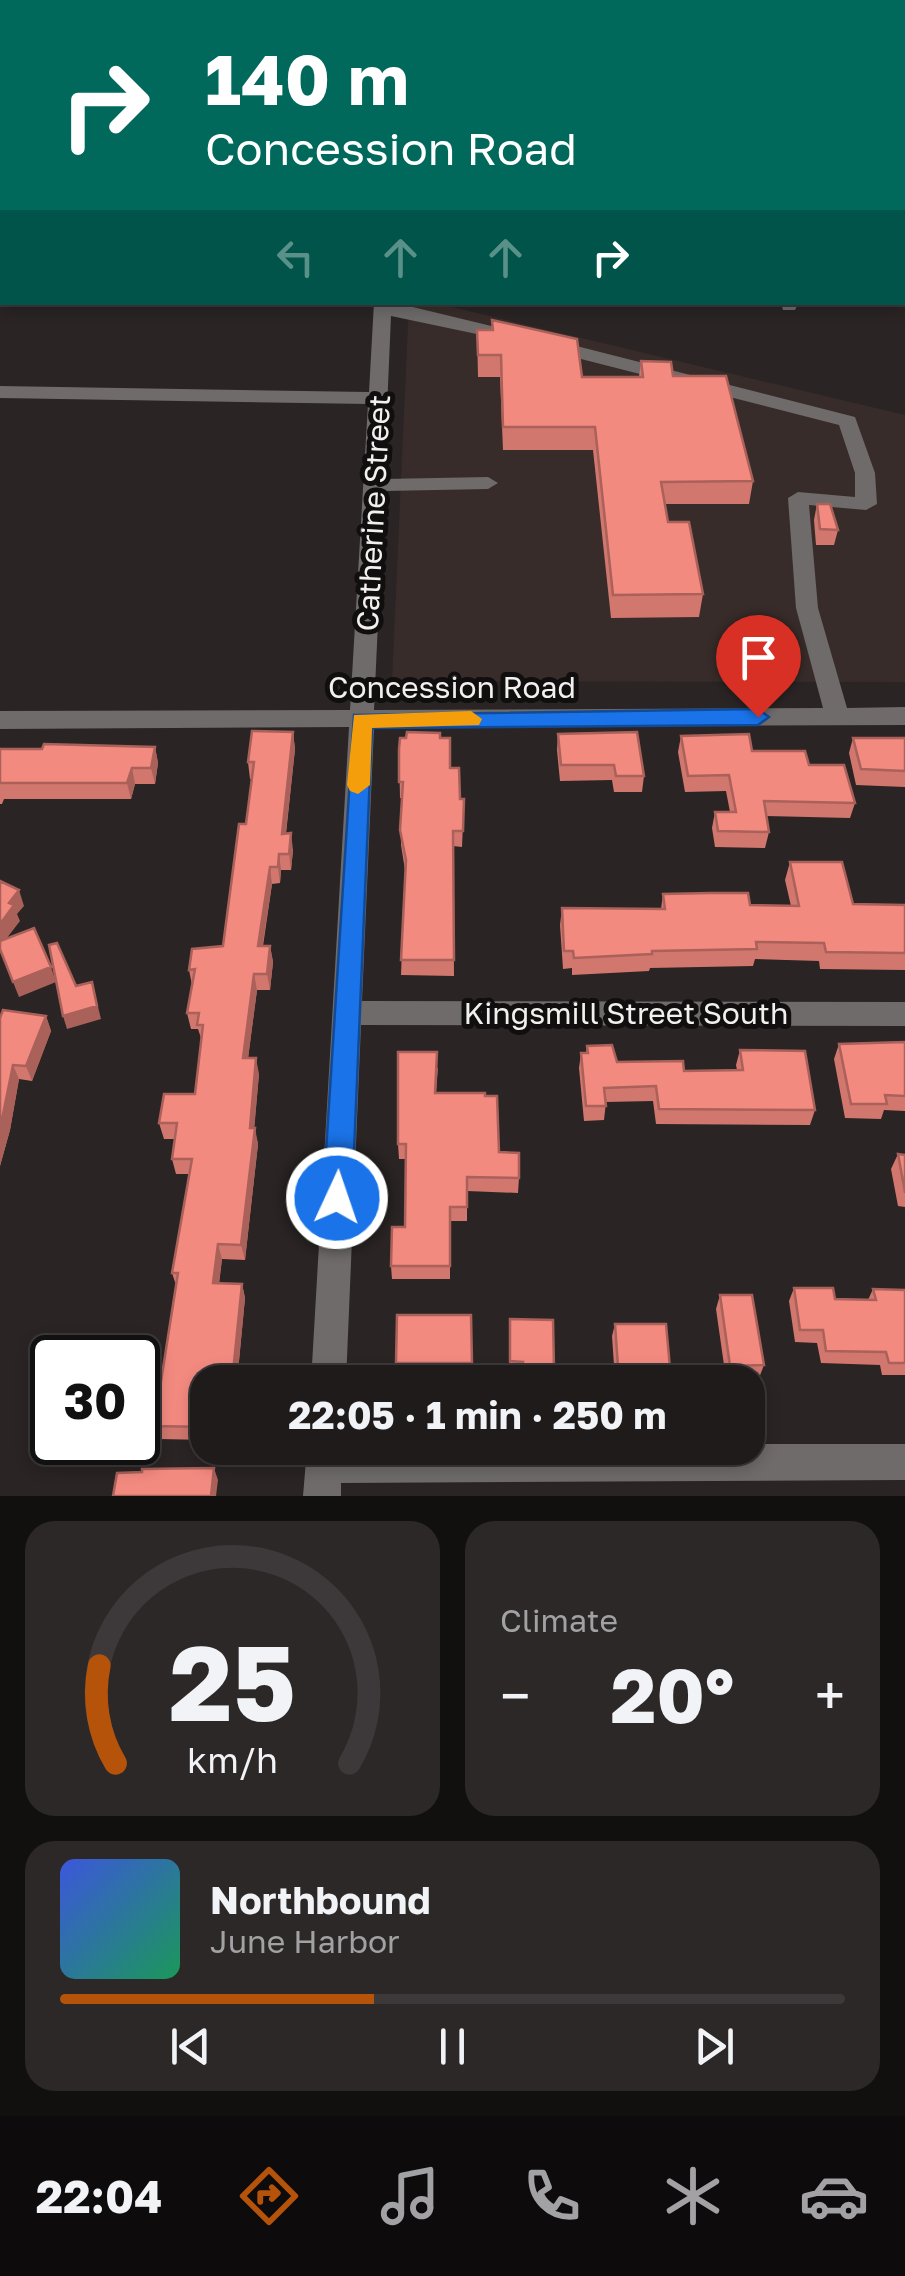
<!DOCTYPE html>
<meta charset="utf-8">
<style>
:root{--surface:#201b1b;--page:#2d2828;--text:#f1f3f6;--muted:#a2a1a3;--line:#3d393a;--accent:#b45309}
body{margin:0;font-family:"Golos Text",sans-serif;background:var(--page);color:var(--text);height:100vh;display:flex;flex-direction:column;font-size:38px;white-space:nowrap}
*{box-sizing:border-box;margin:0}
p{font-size:32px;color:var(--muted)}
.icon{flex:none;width:55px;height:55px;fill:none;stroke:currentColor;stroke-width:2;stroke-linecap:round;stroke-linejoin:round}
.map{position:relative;height:1496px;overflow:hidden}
.side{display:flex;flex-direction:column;gap:25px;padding:25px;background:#120f0f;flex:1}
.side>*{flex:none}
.hud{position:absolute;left:0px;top:0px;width:905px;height:305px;box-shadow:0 5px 15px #0003,0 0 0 2px var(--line);background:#00695c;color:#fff;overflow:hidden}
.speed{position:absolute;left:30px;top:1335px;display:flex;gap:20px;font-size:50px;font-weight:700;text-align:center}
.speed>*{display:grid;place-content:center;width:130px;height:130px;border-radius:50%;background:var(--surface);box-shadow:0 5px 15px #0003,0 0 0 2px var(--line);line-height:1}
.speed .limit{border:5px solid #111;border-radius:15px;background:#fff;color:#111}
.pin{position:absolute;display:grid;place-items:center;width:85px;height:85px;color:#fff;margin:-102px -42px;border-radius:50% 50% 50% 0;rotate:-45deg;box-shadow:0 0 10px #0007}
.pin .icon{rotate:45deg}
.me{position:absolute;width:110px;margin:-55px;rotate:3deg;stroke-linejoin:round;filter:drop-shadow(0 0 8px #0008)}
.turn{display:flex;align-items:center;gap:35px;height:210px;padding:0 40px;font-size:45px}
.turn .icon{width:130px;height:130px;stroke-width:2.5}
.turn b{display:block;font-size:70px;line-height:85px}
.lanes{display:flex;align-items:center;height:95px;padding:0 40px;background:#0003;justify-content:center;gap:50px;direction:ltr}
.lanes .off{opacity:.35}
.big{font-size:75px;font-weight:700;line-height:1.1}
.side .card{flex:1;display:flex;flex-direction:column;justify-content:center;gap:15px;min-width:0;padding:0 35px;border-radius:30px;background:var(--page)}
.side .dial{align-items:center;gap:0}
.dial svg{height:260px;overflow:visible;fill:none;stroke:var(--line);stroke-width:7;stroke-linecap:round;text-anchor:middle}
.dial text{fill:var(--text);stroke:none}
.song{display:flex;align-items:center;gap:30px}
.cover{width:120px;height:120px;border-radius:15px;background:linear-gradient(135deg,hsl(230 70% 55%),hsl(150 70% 35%))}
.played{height:10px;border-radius:5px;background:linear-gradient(90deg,var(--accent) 40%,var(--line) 40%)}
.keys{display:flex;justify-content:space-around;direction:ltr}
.heat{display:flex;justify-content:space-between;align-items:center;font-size:55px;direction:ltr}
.side .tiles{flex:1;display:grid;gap:25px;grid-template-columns:1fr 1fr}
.card:last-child{grid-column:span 2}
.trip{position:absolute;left:190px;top:1365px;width:575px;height:100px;border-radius:30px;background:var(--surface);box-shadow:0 5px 15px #0003,0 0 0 2px var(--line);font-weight:700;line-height:100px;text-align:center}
.tabs{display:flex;height:160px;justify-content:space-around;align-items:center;background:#0d0b0b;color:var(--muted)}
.tabs .icon{width:70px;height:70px}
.tabs .active{color:var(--accent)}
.tabs b{font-size:45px;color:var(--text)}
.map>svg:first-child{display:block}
.built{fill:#382c2a}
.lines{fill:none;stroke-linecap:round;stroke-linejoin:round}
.minor{fill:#6e6b6a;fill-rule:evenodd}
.wall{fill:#d1776e}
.shaded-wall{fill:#aa615a}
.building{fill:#f38a80;stroke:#aa615a;stroke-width:2.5}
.route{fill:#1a73e8;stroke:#114b97;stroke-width:2.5}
.slow{fill:#f59e0b}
.labels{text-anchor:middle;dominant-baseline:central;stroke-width:10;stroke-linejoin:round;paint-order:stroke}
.street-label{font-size:30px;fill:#f3efef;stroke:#100e0e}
</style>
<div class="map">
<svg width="905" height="1496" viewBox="0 0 905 1496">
<rect width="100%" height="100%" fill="#2a2424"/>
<path class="built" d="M409 303H435L905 415V682L392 681Z"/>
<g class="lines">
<path class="minor" d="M356 0H368L369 2H357Z
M0 6H2V14H0Z
M374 302H392L516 332 519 336 510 341 391 316 384 479 488 477 498 483 488 489 384 491 374 710 823 708 796 608 788 498 798 492 855 497V473L839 425 542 349 540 345 549 339 855 417 875 473 877 504 866 510 809 505 818 608 847 708 905 707V725L374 727 362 1001 905 1002V1026L361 1025 346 1382H311L349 727 0 729V711L350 710 368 404 0 398V386L369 392Z
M781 302H799L795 310H783Z
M748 1444H905V1480L341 1483V1496H303L307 1448H748Z"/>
</g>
<path class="wall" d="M492 320 582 377H639L641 361 673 376 753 481 749 504H665L668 522 703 594 699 617 611 618 593 450H503L500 377H478L477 330H492Z
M817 504 838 530 834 545H816L814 520Z
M293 732 295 749 286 834 293 850 291 870H281L280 883 272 884 263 946H270L273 962 270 990H257L248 1058 259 1074 254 1128 258 1144 245 1260 222 1259 219 1284H242L245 1298 237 1382H208V1440L159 1439 154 1426 176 1285 172 1273 189 1174H176L172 1159 175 1139H164L159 1123 195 1094 202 1041 198 1029H191L187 1013 192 985 189 970 223 946 246 824 252 779H250L248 762Z
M558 734 644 776 642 792H614L612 780 560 781 557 750Z
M681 736 752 751 809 765 855 803 850 818 766 816 769 832 765 848 715 847 712 828 715 812H730L726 791 685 792 678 752Z
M406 738H440L460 799H464L462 847 453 846 454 976 401 975 405 870 401 845 402 798H400L399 749Z
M853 738H905V787L856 785 849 753Z
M155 747 158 763 155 784H135L131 799H4L2 804H0V749Z
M790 862 853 904 905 905V970L820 969 819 961 755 959 753 966 650 968 649 971 572 975V968L563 969 560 925 562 908 661 909 663 894 750 905 791 906 785 880Z
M46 1016 51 1031 32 1081 19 1079 10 1130 0 1166V1018Z
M905 1042V1111L884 1110 881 1119 845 1118 834 1059 839 1044Z
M587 1046 617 1062 684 1071 737 1070 736 1065 740 1050 815 1110 810 1125 656 1124 653 1101 606 1102 604 1120 584 1121 579 1068 581 1053H586Z
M438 1067 436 1093 499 1152 519 1178 518 1193 467 1191V1221H450V1279H392L391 1266 405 1227 406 1159H399L398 1144Z
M898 1154 905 1155V1207L898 1206 891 1169Z
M794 1288 835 1299 868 1300 873 1289 905 1290V1375H882L880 1365 821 1363 817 1343 795 1342 789 1301Z
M720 1295 764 1365 759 1378 726 1379 716 1309Z
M471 1315 472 1376H397L396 1363Z
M510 1319 554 1368 552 1381 521 1380 522 1374H509Z
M615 1324 670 1368 666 1380H615L612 1336Z"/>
<path class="shaded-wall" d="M293 732 295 749 284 850 282 834Z
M155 747 158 763 155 784 151 768Z
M132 768 135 784 131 799 127 783Z
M291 833 293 850 291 870 289 854Z
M279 854 281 870 280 883 278 867Z
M270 867 272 884 260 962 258 946Z
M19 890 24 906 17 914 20 921 0 947V924L9 903Z
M270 946 273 962 270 990 267 974Z
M51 967 56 982 19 997 13 982Z
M254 974 257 990 246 1074 243 1058Z
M92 982 101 1019 67 1029 63 1016Z
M46 1016 51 1031 32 1081 26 1066Z
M256 1058 259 1074 253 1144 250 1128Z
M13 1065 19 1079 10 1130 0 1166V1129Z
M255 1128 258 1144 245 1260 241 1245Z
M218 1244 222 1259 217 1298 213 1283Z
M242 1284 245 1298 237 1382H232Z
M214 1468 218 1480 216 1496H211Z"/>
<path class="building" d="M390 0H527L528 2H391Z
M492 320 577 339 582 377H643L641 361 671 362 673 376H726L753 481 661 482 668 522H689L703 594 613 595 595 427H503L501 355H478L477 330H493Z
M817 504H830L838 530 820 529Z
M252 731 293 732 282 834 291 833 289 854H279L278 867H270L258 946H270L267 974H254L243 1058H256L250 1128H255L241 1245 218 1244 213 1283 242 1284 232 1382H208V1427L154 1426 178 1273H172L192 1159H172L177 1123H159L164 1094H195L203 1025H197L199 1013H187L195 969 189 970 192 949 223 946 239 824H246L254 762H248Z
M407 732 440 733V738H450V768H459L460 799H464L463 831H453L454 960H401L406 860 400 830 403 782H399V749L400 738H406Z
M637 732 644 776H616L614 765H561L558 734Z
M749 734 752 751H805L809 765H844L855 803 764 801 769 832 718 831 715 812H736L729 775 688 776 681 736Z
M853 738H905V771L861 769Z
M44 744 155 747 151 768H132L127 783H0V749H42Z
M790 862H842L853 904 905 905V953L826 952 824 943 756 942 757 949 652 951V954L574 958 573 951H564L562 908 665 909 663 894 711 893H748L750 905 799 906Z
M0 881 19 890 9 903 14 905 0 924Z
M34 928 51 967 13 982 0 949V941Z
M57 943 76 986 92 982 97 1006 63 1016 49 945Z
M3 1010 46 1016 26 1066 13 1065 0 1129V1018Z
M905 1042V1096L885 1095 887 1104H851L839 1044Z
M612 1045 617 1062 683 1061 684 1071 743 1070 740 1050 805 1051 815 1110 659 1109 656 1086 604 1088 606 1106H586L581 1053H588L587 1046Z
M398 1052H437L435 1093H485V1096H497L499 1152 519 1153V1178L467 1177V1207H450V1266H391L392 1227H405L406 1144H398Z
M898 1154 905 1155V1193V1192Z
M794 1288H833L835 1299 876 1300 873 1289 905 1290V1363H889L886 1352 826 1351 823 1330H800Z
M720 1295H752L764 1365 730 1366Z
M397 1315H471L472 1363H396Z
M510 1319 553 1320 554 1368H522L523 1362 510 1361Z
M615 1324H666L670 1368 618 1367Z
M214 1468 211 1496H113L117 1473 142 1472V1469Z"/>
<path class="route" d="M758 709 769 717 758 725 372 728 352 1198 348 1207 337 1211 327 1207 323 1198 354 715Z"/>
<path class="slow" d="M471 711 482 719 479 725 372 728 370 785 358 794 350 791 347 785 354 715Z"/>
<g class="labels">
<g class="street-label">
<text transform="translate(373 513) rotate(-87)">Catherine Street</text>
<text x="452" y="687">Concession Road</text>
<text x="626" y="1013">Kingsmill Street South</text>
</g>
</g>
</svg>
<div class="speed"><div class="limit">30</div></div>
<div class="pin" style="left:758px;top:717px;background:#d93025"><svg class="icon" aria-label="arrive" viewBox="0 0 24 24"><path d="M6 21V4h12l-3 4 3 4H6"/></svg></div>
<svg class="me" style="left:337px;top:1198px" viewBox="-20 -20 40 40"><circle r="17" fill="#1a73e8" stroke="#fff" stroke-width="3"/><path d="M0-11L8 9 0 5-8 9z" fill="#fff"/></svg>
<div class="trip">22:05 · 1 min · 250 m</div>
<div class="hud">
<div class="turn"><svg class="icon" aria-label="right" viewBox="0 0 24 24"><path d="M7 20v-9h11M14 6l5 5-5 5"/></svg><div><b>140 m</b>Concession Road</div></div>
<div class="lanes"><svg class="icon off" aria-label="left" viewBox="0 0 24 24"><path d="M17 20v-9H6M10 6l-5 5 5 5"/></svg><svg class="icon off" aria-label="ahead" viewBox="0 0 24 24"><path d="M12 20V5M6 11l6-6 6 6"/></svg><svg class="icon off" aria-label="ahead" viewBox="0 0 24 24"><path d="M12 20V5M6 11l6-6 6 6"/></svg><svg class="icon" aria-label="right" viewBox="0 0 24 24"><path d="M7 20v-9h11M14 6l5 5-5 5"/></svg></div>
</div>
</div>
<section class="side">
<div class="tiles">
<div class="card dial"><svg viewBox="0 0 100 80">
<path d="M14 69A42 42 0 1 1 86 69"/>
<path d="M14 69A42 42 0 0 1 9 39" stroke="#b45309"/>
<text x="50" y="56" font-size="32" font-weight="700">25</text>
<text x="50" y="72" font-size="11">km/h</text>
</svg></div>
<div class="card"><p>Climate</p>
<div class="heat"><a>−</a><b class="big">20°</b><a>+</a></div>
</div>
<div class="card">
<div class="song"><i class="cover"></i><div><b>Northbound</b><p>June Harbor</p></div></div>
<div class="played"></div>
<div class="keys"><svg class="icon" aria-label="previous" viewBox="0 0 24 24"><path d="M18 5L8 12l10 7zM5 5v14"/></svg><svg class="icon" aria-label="pause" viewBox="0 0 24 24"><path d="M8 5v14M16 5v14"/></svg><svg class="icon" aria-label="next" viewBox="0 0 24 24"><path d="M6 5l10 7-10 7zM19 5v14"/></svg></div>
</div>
</div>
</section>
<nav class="tabs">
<b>22:04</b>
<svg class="icon active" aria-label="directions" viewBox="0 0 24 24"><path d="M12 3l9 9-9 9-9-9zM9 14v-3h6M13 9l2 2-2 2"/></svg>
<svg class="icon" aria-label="music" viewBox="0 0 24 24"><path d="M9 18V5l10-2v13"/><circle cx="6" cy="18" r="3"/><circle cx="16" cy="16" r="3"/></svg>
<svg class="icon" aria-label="phone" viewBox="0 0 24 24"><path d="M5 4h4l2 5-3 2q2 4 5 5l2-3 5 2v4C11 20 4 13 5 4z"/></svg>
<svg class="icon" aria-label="climate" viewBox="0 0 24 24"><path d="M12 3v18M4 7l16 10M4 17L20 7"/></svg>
<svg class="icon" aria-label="car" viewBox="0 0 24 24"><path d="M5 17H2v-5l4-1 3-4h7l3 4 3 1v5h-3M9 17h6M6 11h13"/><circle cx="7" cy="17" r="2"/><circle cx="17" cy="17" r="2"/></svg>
</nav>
